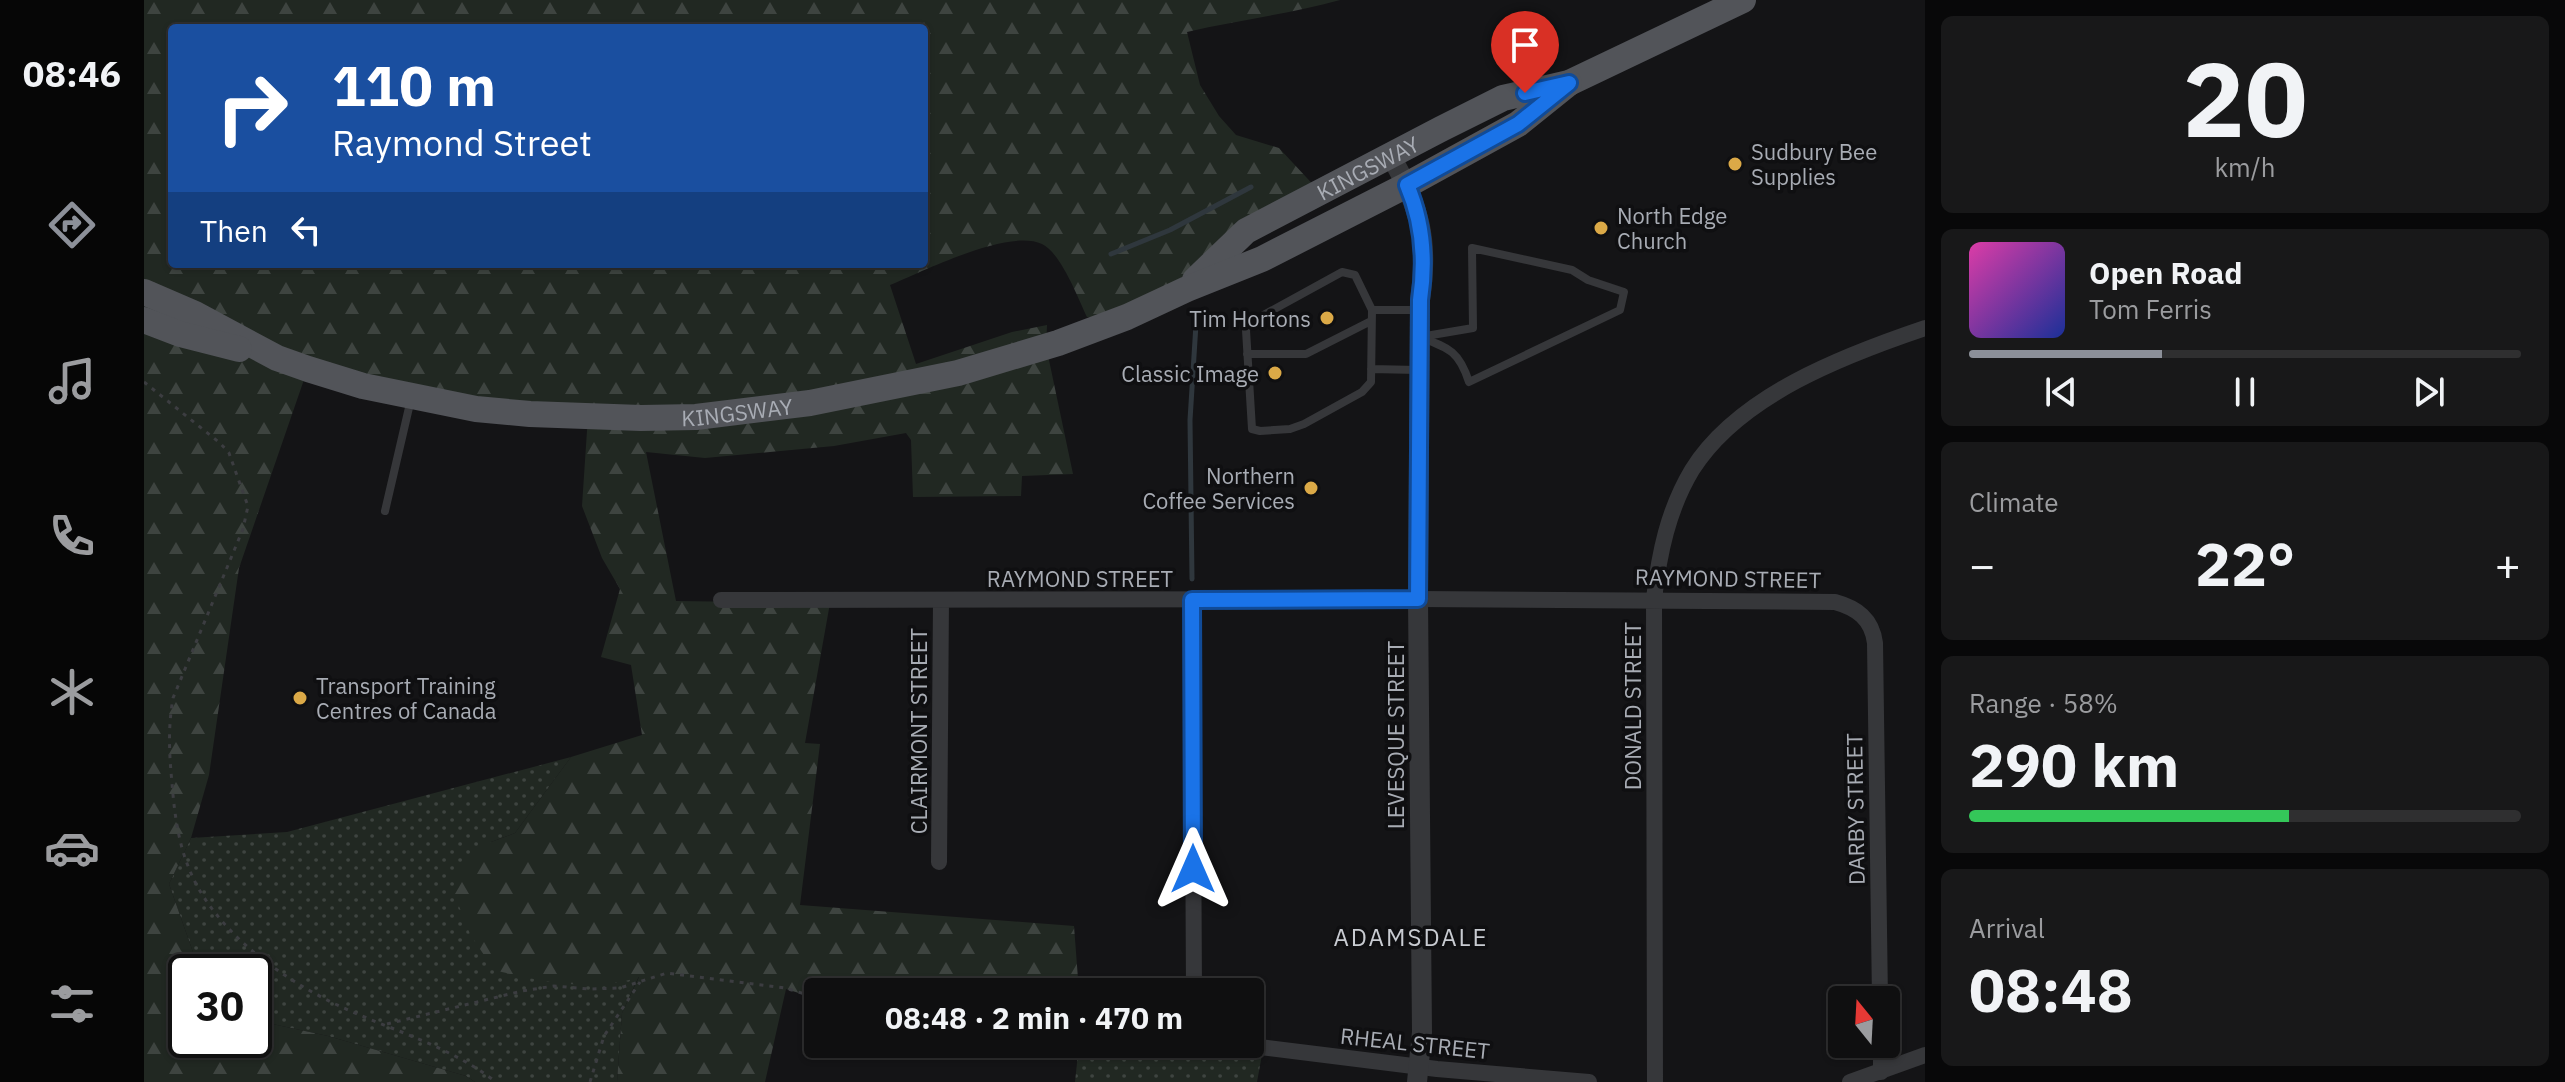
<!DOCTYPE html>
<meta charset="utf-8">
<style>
:root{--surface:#0f0f10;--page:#181819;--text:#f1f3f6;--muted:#9b9c9f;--line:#2f2f30;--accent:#8c9099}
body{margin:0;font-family:"IBM Plex Sans",sans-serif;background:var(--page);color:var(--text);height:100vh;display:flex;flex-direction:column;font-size:30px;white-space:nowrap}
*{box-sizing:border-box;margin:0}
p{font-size:26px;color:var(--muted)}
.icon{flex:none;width:44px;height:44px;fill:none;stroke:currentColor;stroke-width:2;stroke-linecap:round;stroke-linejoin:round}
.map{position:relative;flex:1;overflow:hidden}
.panel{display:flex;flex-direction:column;gap:16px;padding:16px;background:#080809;width:640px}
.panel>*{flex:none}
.banner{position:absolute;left:24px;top:24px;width:760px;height:244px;border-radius:8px;box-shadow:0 2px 6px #0004,0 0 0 2px var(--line);background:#1a4fa0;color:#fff;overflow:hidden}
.needle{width:52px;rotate:342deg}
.fabs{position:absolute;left:1684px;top:986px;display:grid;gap:16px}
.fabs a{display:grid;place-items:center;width:72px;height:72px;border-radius:8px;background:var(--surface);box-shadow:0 2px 6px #0004,0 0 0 2px var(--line);font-size:40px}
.speed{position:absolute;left:24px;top:954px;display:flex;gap:16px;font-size:40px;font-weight:700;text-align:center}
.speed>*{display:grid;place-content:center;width:104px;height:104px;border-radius:50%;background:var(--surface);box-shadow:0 2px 6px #0004,0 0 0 2px var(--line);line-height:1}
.speed .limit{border:4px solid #111;border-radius:12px;background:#fff;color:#111}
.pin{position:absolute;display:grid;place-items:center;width:68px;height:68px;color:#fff;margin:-82px -34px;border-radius:50% 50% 50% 0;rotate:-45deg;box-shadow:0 0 8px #0007}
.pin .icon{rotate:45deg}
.me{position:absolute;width:88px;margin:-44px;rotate:0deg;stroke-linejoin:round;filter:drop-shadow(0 0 6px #0008)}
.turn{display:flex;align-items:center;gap:28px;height:168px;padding:0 32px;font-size:36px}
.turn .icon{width:104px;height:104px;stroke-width:2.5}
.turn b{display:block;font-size:56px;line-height:68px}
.then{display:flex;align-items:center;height:76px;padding:0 32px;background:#0003;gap:16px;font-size:30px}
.big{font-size:60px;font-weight:700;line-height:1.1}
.panel .widget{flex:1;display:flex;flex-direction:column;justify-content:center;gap:12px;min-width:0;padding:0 28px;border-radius:12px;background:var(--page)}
.panel .dial{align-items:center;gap:0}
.dial b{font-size:104px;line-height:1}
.song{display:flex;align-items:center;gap:24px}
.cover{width:96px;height:96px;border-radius:12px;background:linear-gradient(135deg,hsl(320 70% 55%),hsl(230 70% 35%))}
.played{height:8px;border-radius:4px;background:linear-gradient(90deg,var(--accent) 35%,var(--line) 35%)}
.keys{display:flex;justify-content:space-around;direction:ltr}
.heat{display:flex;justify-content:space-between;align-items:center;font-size:44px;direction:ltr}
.charge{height:12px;border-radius:6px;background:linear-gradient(90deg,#34c759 58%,var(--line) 0)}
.trip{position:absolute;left:660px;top:978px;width:460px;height:80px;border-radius:8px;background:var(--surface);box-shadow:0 2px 6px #0004,0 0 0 2px var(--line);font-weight:700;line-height:80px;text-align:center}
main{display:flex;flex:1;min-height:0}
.menu{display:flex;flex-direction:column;width:144px;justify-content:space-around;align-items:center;background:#060606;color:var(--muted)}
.menu .icon{width:56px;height:56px}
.menu .current{color:var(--accent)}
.menu b{font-size:36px;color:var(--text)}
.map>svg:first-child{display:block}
.green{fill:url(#green-dots)}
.forest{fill:url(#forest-firs);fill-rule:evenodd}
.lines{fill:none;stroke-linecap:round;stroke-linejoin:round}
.stream{stroke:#2f373d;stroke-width:5}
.path{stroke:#3c3d41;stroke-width:3;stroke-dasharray:4 6;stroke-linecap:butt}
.service{stroke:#36373a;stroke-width:8}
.minor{stroke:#36373a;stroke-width:16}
.tertiary{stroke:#36373a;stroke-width:20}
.primary{stroke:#525459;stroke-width:26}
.route-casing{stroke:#114b97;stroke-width:20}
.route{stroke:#1a73e8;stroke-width:14}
.poi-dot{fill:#dba947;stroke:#0f0f11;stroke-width:3}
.labels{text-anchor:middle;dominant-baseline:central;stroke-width:7;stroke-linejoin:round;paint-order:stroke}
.poi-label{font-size:22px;fill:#a8acb4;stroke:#0f0f11;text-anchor:start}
.street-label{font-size:22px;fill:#a8acb4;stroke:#0f0f11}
.neighbourhood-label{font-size:24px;letter-spacing:2px;fill:#c8cbd1;stroke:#0f0f11}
</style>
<main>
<nav class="menu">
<b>08:46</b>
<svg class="icon current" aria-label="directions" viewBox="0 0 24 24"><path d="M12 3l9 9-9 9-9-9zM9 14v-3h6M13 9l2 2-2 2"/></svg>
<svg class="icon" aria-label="music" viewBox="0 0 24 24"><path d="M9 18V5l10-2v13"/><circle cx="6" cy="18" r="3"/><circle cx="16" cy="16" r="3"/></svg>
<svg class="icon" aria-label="phone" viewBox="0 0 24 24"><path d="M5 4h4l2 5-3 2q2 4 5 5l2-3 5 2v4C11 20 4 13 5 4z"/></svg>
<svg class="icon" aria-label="climate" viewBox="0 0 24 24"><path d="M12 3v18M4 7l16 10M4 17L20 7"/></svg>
<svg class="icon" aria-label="car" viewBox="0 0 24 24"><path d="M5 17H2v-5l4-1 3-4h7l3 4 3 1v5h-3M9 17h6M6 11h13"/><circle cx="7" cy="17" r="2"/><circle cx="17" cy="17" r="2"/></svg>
<svg class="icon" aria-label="filters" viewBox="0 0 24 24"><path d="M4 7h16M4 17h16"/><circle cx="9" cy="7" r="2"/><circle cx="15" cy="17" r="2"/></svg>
</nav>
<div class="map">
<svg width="1781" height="1082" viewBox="0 0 1781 1082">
<defs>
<pattern id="green-dots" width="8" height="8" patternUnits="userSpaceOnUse" patternTransform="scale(2)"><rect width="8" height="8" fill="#212822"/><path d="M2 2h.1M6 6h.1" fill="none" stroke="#3e4440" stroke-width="1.8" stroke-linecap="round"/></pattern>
<pattern id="forest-firs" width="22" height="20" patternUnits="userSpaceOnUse" patternTransform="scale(2)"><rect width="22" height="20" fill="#212822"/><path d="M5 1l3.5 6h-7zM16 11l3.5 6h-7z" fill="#3e4440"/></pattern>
</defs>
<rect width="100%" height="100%" fill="#141416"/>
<path class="green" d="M427 757 371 833 347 842 495 976 478 1013 473 1082H331L322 1076 184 1036 110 1020V972H56L25 884 47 838 143 832Z
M935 1044H1081L1119 1049 1113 1082H931Z"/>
<path class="forest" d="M0 0H1196C1146 14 1094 20 1043 32L1056 85 1075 116 1092 135 1135 148 1176 192 1043 289 983 317H943C934 298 917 253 898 244 865 228 780 271 746 285L772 364 868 332 903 325 902 346 929 474 878 476 877 496 769 497 767 440 762 433 690 446 561 458 502 452 532 601 686 603 661 743 676 744 656 905 930 926 935 992H674V999L642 989 621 1082H473L478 1013 495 977C451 993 394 981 350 970L326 934 309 891 313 874 347 842 371 833 427 757 498 735 487 665 457 657 476 589 458 558 438 506 444 416 164 368 95 568 65 775 47 838 25 884 56 972H42V1040H110V1020L184 1036 322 1076 331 1082H0ZM28 28H780V264H28Z"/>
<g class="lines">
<path class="stream" d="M967 254 1026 230 1107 187
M1048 579 1046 420 1052 324"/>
<path class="path" d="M0 382 76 443 85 453 101 498 104 506 99 529 29 698C24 727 25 753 28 783 30 810 34 841 44 866 67 927 131 974 187 1002 242 1029 303 1044 352 1082
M243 1024 378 991 410 986 445 989 476 988 523 973 641 988 674 998
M446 1082 460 1036 496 982"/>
<path class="service" d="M1328 248 1428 270 1444 280 1480 292 1476 310 1325 382C1315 351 1305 348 1276 337L1329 328Z
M1198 272 1211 275 1228 310 1227 382 1218 392 1160 424 1146 429 1116 431 1108 429 1102 330 1105 323Z
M1228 310H1275
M1103 354H1162L1227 321
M1227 369 1274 370
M241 511 267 399"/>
<path class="minor" d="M577 600 1274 599 1691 602C1713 608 1728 619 1731 643L1736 1000
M1048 600 1050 992
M795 862 797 600
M1092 1044 1293 1069 1445 1082
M1737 1044V1072
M1511 1082 1510 599C1515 554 1524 510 1548 470 1595 395 1701 355 1781 328
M1706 1082 1781 1055"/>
<path class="tertiary" d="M1246 155C1276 206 1285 241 1276 300L1274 599 1278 1032 1273 1082"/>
<g class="primary">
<path id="s1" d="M1051 280 1102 231 1297 129 1359 98 1425 83 1599 0"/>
<path id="s2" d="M0 292 51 314 133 358 164 369 219 386 332 409 386 414 497 418 552 417 666 403 814 373 914 343 983 317 1043 289 1118 259 1263 185 1374 124 1425 83"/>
<path d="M0 320 36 334 95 349"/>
</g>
</g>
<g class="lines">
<defs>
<path id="route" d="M1049 869 1048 600 1274 599 1276 300C1282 260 1279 222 1263 185L1374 124 1425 83 1381 93"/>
</defs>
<use href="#route" class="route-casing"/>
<use href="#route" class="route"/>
</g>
<g class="poi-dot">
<circle cx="1591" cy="164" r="8"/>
<circle cx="1457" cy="228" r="8"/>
<circle cx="1183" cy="318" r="8"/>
<circle cx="1131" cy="373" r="8"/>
<circle cx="1167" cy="488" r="8"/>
<circle cx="156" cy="698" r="8"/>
</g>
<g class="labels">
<g class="poi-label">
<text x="1607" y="151">Sudbury Bee<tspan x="1607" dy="25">Supplies</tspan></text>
<text x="1473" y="215">North Edge<tspan x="1473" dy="25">Church</tspan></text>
<text x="1167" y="318" text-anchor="end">Tim Hortons</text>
<text x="1115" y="373" text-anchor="end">Classic Image</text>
<text x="1151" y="475" text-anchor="end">Northern<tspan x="1151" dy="25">Coffee Services</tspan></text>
<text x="172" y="685">Transport Training<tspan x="172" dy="25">Centres of Canada</tspan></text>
</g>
<g class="street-label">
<text stroke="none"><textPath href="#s1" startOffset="208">KINGSWAY</textPath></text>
<text stroke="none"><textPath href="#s2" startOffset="616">KINGSWAY</textPath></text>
<text x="936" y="578">RAYMOND STREET</text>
<text transform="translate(1584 578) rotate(1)">RAYMOND STREET</text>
<text transform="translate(1488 706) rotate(-90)">DONALD STREET</text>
<text transform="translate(774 731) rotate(-90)">CLAIRMONT STREET</text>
<text transform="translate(1251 735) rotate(-90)">LEVESQUE STREET</text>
<text transform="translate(1711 809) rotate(-91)">DARBY STREET</text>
<text transform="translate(1271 1043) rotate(6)">RHEAL STREET</text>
</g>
<g class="neighbourhood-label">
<text x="1267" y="937">ADAMSDALE</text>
</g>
</g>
</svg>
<div class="fabs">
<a><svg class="needle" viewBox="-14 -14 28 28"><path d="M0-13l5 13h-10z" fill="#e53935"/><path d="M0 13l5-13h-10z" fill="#9b9c9f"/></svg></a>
</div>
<div class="speed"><div class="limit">30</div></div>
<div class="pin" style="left:1381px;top:93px;background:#d93025"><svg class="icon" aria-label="arrive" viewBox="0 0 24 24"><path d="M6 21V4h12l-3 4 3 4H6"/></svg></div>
<svg class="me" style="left:1049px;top:869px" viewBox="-20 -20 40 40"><path d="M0-17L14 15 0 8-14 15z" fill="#1a73e8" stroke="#fff" stroke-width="4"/></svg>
<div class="trip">08:48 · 2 min · 470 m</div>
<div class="banner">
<div class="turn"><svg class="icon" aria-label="right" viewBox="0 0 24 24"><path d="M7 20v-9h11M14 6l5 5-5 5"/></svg><div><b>110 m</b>Raymond Street</div></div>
<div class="then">Then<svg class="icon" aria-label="left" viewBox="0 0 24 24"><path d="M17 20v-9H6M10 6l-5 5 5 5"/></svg></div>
</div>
</div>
<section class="panel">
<div class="widget dial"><b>20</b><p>km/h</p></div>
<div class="widget">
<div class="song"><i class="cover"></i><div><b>Open Road</b><p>Tom Ferris</p></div></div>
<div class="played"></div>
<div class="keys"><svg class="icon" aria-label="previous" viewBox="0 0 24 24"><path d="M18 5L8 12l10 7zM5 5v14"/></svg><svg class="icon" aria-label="pause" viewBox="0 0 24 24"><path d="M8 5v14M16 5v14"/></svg><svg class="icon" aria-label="next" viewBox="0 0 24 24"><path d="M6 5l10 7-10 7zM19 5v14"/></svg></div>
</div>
<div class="widget"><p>Climate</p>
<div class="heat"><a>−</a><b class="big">22°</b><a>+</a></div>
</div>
<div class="widget"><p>Range · 58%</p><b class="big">290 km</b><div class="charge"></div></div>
<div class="widget"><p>Arrival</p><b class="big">08:48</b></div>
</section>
</main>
